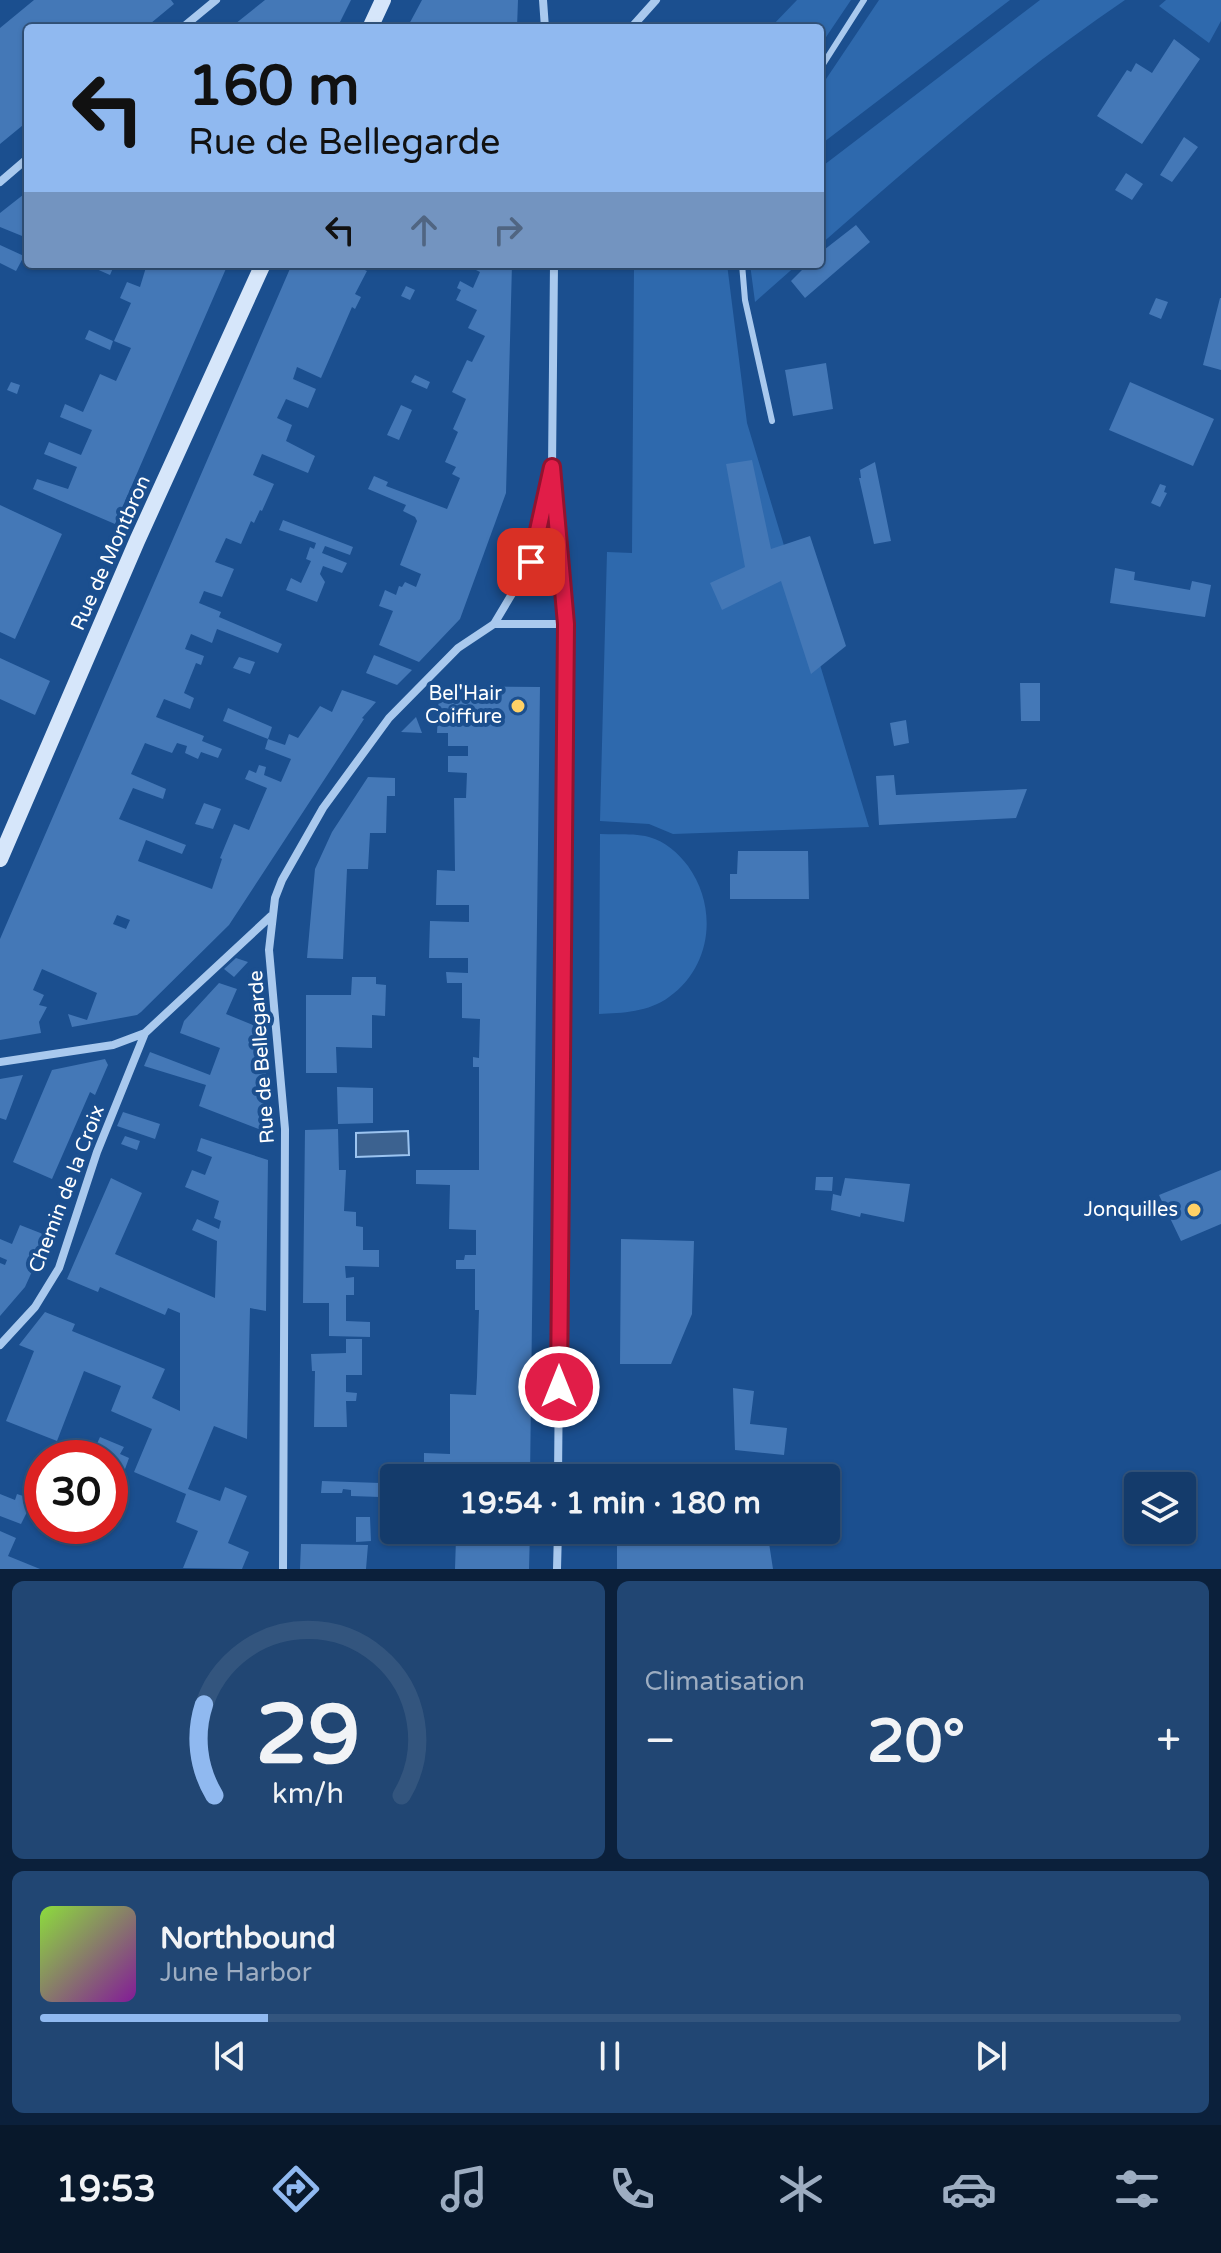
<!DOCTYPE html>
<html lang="fr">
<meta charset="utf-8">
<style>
:root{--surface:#143b6b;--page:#214673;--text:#f1f3f6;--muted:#9dadc1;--line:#33557e;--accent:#90b9f0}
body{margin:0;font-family:"Varela Round",sans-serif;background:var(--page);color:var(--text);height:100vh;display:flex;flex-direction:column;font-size:30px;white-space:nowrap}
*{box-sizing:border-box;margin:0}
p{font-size:26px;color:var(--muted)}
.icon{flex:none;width:44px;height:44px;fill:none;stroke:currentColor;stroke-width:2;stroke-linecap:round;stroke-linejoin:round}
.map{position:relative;height:1569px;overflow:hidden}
.details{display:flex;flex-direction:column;gap:12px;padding:12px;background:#0b203b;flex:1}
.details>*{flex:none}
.top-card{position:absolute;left:24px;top:24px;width:800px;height:244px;border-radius:8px;box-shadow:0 2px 6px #0004,0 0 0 2px var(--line);background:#90b9f0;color:#111;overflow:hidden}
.buttons{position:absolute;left:1124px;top:1472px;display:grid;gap:16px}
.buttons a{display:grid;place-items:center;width:72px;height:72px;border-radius:8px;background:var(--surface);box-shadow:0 2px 6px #0004,0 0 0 2px var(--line);font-size:40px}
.speed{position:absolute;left:24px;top:1440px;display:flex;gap:16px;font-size:40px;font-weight:700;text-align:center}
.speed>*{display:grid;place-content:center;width:104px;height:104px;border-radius:50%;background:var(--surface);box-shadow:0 2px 6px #0004,0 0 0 2px var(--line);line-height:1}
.speed .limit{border:12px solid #d22;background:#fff;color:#111}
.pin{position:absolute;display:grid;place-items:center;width:68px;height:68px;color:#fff;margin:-34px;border-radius:16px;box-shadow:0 4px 12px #0006}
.me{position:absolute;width:88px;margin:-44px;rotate:0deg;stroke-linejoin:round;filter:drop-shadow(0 0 6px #0008)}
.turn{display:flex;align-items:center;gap:28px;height:168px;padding:0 32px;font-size:36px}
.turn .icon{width:104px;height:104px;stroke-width:2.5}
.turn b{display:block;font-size:56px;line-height:68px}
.lanes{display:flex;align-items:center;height:76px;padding:0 32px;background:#0003;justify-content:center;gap:40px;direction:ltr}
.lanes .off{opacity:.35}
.big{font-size:60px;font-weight:700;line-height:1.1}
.details .widget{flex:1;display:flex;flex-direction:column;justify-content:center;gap:12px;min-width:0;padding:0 28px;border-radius:12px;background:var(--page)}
.details .dial{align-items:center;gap:0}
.dial svg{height:208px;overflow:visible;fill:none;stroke:var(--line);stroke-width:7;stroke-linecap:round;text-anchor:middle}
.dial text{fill:var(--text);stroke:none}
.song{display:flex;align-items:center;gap:24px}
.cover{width:96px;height:96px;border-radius:12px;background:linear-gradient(135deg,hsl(90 70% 55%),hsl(290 70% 35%))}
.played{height:8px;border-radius:4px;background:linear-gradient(90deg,var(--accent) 20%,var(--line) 20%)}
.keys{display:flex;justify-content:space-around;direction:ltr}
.heat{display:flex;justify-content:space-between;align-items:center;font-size:44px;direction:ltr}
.details .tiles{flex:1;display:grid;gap:12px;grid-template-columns:1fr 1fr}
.widget:last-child{grid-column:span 2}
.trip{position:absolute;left:380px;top:1464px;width:460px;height:80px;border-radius:8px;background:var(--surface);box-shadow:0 2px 6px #0004,0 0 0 2px var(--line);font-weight:700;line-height:80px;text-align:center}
.dock{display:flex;height:128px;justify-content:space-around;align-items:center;background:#08182b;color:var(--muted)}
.dock .icon{width:56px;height:56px}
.dock .on{color:var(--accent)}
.dock b{font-size:36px;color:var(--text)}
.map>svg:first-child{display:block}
.green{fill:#2e69ad}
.water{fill:#3c6290;stroke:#9cc4f0;stroke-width:2}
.building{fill:#4478b7;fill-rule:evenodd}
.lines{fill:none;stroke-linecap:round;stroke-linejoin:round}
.lane{stroke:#a9c9ee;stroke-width:6}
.street{stroke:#a9c9ee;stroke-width:8}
.secondary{stroke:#d6e6fa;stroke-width:16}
.route-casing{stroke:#92132f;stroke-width:20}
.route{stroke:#e11d48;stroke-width:14}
.poi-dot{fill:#ffd166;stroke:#1b4f8f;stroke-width:3}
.labels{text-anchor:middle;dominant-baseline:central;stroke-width:8;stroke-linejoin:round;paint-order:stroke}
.street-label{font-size:20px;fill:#fff;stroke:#1b4f8f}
.poi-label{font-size:20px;fill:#fff;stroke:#1b4f8f;text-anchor:end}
</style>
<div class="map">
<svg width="1221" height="1569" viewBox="0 0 1221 1569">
<rect width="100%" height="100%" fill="#1b4f8f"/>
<path class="green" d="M797 0H851L820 46V28H770Z
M879 0H1010L820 145V88Z
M1040 0H1125C1017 73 918 159 820 245V168Z
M1166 0H1221V21L1209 43 1159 6Z
M634 264H727L747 423 869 827 673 834 649 824 600 821 607 552 632 553Z
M750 264H798L755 302Z
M600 834C616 835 634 833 649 837 665 841 679 854 688 866 718 908 712 966 669 997 649 1012 622 1013 599 1014Z"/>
<path class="water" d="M408 1131 409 1155 356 1157V1133Z"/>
<path class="building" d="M34 0H171L174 4 145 28H28V121L0 144V28Z
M265 0H351L337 28H230Z
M422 0H518L517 28H407Z
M1174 39 1200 59 1142 144 1097 116 1127 70 1131 72 1136 63 1152 73Z
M1184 137 1198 147 1172 182 1160 175Z
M1126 173 1143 184 1132 200 1115 190Z
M28 191V235L27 238 0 227V213Z
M856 225 870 242 805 298 791 281 808 264H820V253Z
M0 245 24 256 16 271 0 263Z
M85 264H121L119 270 113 268 110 275Z
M147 264H228L115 524 33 489 37 479 68 489 77 467 44 454 49 442 81 455 92 430 60 417 65 404 83 412 100 374 116 381 131 348 114 341 131 303 120 298 127 282 140 287Z
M292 264H352L367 271 355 294 361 297 355 309 352 307 321 378 297 367 293 379 316 389 308 408 286 399 277 418 292 425 286 441 315 456 308 473 262 454 253 475 274 484 262 511 260 510 254 523 251 521 241 544 226 538 215 562 234 569 222 597 204 591 199 603 221 612 219 617 282 644 278 653 217 629 212 643 191 634 185 649 204 656 201 665 196 663 184 693 194 698 190 709 164 699 156 717 204 736 202 741 222 749 218 758 201 752 198 759 185 753 187 746 177 743 172 753 145 743 131 774 166 789 163 799 133 788 119 819 186 845 182 854 146 840 138 861 212 889 222 859 220 858 234 824 249 830 267 788 245 779 249 770 256 773 259 765 266 767 264 775 281 782 291 759 265 749 268 739 285 745 289 734 298 738 320 706 332 712 342 690 376 702 362 718 364 719 229 925 141 1012 137 1015 72 1027 68 1014 87 1020 97 993 42 969 33 990 44 995 39 1005 47 1007 39 1022 41 1033 0 1040V939ZM117 915 130 920 126 929 113 924Z
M464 264H512L506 493 460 619 419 662 379 645 393 611 379 606 385 590 396 595 399 586 402 587 405 582 416 587 421 574 400 565 417 521 415 517 403 511 406 505 368 489 374 476 388 482 386 486 447 509 460 478 452 474 456 467 445 462 458 432 453 429 466 399 452 392 467 360 472 362 485 336 468 328 477 310 456 300 461 290 457 288 460 281 473 288 480 272Z
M406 286 415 290 410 300 401 296Z
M1156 298 1168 302 1161 319 1149 314Z
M1220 298H1221V370L1203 365Z
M89 330 113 341 110 350 85 339Z
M826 363 833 409 793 416 785 370Z
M415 375 430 382 427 389 411 382Z
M11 382 20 385 17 394 7 390Z
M1130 382 1214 419 1193 466 1109 430Z
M401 405 412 410 399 440 387 435Z
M752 460 771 549 810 536 846 646 811 674 781 581 722 610 710 583 745 567 726 464Z
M875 462 891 541 874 544 859 478H861L860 470Z
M1160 484 1166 486 1164 492 1167 493 1160 507 1151 503Z
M0 505 62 534 15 639 0 632Z
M283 520 353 547 350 555 325 546 322 553 347 563 342 573 323 566 320 574 325 582 317 602 286 590 291 578 301 583 311 561 306 559 310 547 314 549 316 543 279 530Z
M1115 568 1135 572 1134 580 1190 590 1192 581 1211 585 1205 617 1110 603Z
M374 655 412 670 397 685 366 673Z
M239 657 255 662 250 674 233 668Z
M0 658 50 681 35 715 0 699Z
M1020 683H1040V721H1021Z
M446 686 540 687 530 1478H440V1463H424V1453L450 1454V1394L476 1395 477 1377 479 1310H475V1269H456V1260H464L465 1255H476V1230L449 1229 450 1185 416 1184V1170H479V1067H473V1057L479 1058 480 1019 462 1018V983H447L446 972 468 973V958H429L430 921 469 922V905H436L437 870 455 871 454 798H466L467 773 448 772V756H468V746H448V733H437L439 692Z
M228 708 272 727 268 739 223 721Z
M416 717 422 733 401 732Z
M906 720 909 743 894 746 890 723Z
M894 775 896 795 1027 789 1016 818 879 825 876 776Z
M368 777 395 778V796H387L386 833H370L368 869H347L343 959 307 958 315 869 332 832Z
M204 803 221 809 213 829 195 824Z
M738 851H808L809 899H730V874H737Z
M236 958 248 962 234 977 224 969Z
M352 977H376V984L386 985 385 1016 372 1015V1048L336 1047 337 1073H306V995H351Z
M219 983 237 989 226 1014 260 1028 269 1099V1133L199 1106 206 1085 144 1066 150 1052 210 1075 220 1048 180 1033 184 1021Z
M105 1059 108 1065 95 1095 90 1092 52 1179 13 1162 52 1070Z
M23 1075 6 1120 0 1118V1079Z
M337 1087 373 1088V1123L338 1124Z
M123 1112 160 1124 155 1139 117 1126Z
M338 1129 339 1170H346L344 1211 356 1212V1226L363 1227V1250H379V1267L345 1266 346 1278 354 1277V1295H346V1321L370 1322V1337L329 1336V1303H303L305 1130Z
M125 1136 140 1141 137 1150 121 1144Z
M201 1138 268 1160 266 1311 250 1308 247 1439 214 1426 188 1489 220 1501 225 1487 247 1496 228 1543 249 1552 242 1569 183 1568 198 1531 176 1522 186 1494 134 1472 152 1429 111 1411 121 1386 84 1371 57 1441 6 1421 34 1351 19 1345 45 1312 75 1324 72 1331 165 1369 152 1398 180 1411V1313L168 1308 165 1315 100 1287 98 1292 67 1279 111 1178 142 1193 115 1254 215 1298 217 1241 192 1230 197 1219 219 1229 221 1221 214 1218 219 1201 185 1187 192 1170 205 1175 212 1157 197 1151Z
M1221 1170V1224L1181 1241 1159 1195Z
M816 1177H833L832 1191 815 1190Z
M845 1178 910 1184 904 1222 861 1213 860 1217 831 1210 833 1194 841 1196Z
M20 1225 48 1236 25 1287 0 1316V1263L5 1265 7 1260 0 1257V1239L12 1244Z
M621 1239 694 1241 692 1314 671 1364H620Z
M346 1339H362V1375H346V1392L357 1393 356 1401H346L347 1427H314L315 1371H312L311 1354 346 1353Z
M733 1388 754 1391 750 1424 787 1428 784 1455 735 1450Z
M100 1437 124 1447 120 1454 129 1458 125 1469 110 1463V1458L92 1455Z
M322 1481 380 1483V1497L351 1496V1490L343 1489 342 1493H321Z
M0 1494 15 1500 17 1494 26 1497 23 1503 30 1506 21 1524 0 1516Z
M356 1517H370L371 1541 356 1542Z
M478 1530H530L529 1569H455L456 1538H464L465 1534H478Z
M617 1530H670L671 1535 767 1530 773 1569H617Z
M0 1531 16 1538 8 1556 40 1569H0Z
M301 1544 368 1545 366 1569H300Z"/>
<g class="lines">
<path class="lane" d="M820 69 864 0
M742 264 745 300 772 421"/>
<path class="street" d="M543 0 545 28
M182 28 216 0
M631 28 656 0
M0 182 28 158
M554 264 552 467 566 624 558 1478
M494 624H566
M0 1062 113 1045 145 1033 271 916
M0 1345 35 1307 59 1268 97 1152 145 1033
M283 1569 285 1129 269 950 275 898 282 880 323 808 389 718 458 648 494 624 531 562 550 477
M557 1569 558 1530"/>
<path class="secondary" d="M370 28 383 0
M0 859 137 541 263 264"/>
</g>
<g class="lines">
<defs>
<path id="route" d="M531 562 552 467 566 624 559 1387"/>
</defs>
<use href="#route" class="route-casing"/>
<use href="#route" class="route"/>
</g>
<g class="poi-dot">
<circle cx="518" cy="706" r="8"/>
<circle cx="1194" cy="1210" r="8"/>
</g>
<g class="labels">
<g class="street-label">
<text transform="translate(111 553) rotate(-66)">Rue de Montbron</text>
<text transform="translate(262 1057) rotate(-94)">Rue de Bellegarde</text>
<text transform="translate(67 1189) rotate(-69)">Chemin de la Croix</text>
</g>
<g class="poi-label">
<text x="502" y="694">Bel'Hair<tspan x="502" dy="23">Coiffure</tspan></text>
<text x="1178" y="1210">Jonquilles</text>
</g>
</g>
</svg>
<div class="buttons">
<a><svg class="icon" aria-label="layers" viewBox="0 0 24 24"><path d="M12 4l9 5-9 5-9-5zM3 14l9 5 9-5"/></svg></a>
</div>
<div class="speed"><div class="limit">30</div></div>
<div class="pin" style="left:531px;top:562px;background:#d93025"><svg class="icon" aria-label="arrive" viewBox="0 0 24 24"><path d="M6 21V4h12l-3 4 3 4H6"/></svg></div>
<svg class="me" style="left:559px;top:1387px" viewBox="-20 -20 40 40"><circle r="17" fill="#e11d48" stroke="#fff" stroke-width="3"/><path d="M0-11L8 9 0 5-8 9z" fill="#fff"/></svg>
<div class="trip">19:54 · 1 min · 180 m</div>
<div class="top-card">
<div class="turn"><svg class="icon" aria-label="left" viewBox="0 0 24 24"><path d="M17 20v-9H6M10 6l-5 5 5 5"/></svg><div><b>160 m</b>Rue de Bellegarde</div></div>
<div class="lanes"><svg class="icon" aria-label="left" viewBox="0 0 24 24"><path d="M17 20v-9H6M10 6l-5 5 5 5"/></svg><svg class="icon off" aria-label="ahead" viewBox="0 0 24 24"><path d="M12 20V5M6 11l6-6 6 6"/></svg><svg class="icon off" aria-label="right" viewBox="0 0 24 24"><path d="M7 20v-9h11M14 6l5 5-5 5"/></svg></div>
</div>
</div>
<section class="details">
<div class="tiles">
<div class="widget dial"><svg viewBox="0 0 100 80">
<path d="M14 69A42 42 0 1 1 86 69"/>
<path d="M14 69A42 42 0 0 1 10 34" stroke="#90b9f0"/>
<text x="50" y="56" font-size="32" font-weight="700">29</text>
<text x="50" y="72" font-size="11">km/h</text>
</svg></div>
<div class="widget"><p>Climatisation</p>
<div class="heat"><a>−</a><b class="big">20°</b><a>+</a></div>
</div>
<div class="widget">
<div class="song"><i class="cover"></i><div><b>Northbound</b><p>June Harbor</p></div></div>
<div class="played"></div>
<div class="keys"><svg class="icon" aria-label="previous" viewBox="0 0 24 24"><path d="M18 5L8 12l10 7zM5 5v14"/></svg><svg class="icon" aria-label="pause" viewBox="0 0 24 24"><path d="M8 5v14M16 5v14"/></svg><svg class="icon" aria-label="next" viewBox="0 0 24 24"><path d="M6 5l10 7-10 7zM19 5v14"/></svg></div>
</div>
</div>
</section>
<nav class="dock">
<b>19:53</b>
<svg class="icon on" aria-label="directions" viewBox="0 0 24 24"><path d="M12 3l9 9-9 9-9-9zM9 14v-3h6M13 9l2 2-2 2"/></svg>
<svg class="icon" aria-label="music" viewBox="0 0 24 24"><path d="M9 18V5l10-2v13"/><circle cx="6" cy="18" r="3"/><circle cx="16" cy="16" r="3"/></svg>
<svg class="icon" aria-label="phone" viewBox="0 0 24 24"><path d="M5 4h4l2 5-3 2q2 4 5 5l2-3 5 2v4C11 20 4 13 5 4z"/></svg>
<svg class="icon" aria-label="climate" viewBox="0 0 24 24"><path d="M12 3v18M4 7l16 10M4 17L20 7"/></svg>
<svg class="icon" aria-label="car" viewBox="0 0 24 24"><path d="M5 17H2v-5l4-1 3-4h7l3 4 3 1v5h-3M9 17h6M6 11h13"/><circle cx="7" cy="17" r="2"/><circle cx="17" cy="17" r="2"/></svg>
<svg class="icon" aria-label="filters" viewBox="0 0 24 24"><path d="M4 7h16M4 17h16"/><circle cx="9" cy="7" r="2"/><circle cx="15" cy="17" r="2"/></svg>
</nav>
